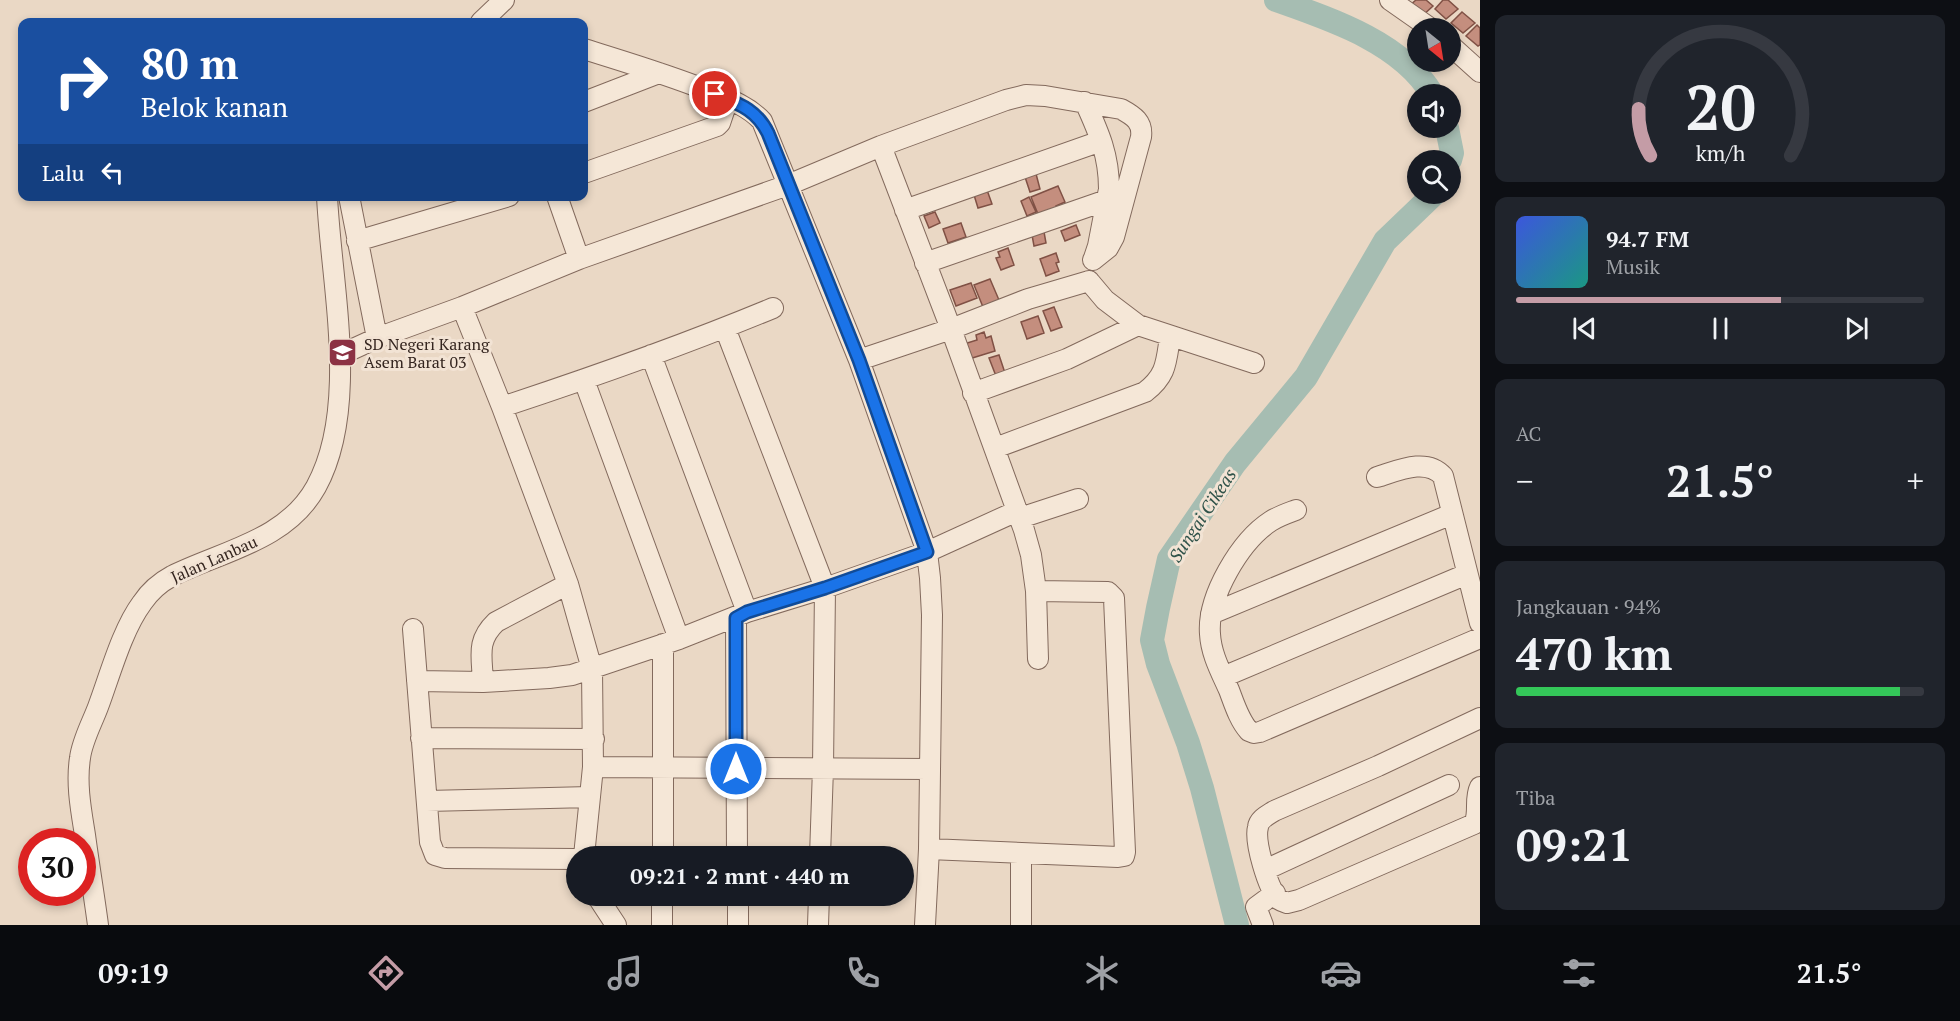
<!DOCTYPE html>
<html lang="id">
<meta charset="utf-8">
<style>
:root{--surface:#171b24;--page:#20242c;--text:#f1f3f6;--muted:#9ea1a6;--line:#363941;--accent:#c49ca6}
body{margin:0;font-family:"PT Serif",serif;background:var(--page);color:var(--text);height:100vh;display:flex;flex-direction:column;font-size:22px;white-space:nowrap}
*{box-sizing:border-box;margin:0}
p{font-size:20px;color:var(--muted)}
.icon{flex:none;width:33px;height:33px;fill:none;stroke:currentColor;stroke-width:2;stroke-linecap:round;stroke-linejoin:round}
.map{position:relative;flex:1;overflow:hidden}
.panel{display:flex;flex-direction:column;gap:15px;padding:15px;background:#0d0f14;width:480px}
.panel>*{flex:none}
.banner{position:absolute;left:18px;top:18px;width:570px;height:183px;border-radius:12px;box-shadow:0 3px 9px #0003;background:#1a4fa0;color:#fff;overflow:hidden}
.needle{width:39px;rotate:150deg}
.tools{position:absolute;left:1407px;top:18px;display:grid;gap:12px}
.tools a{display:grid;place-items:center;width:54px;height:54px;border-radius:50%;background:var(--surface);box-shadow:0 3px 9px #0003;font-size:30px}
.speed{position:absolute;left:18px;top:828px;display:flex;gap:12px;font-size:30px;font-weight:700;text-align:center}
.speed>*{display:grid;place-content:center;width:78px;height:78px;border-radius:50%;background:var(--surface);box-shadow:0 3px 9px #0003;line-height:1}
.speed .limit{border:9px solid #d22;background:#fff;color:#111}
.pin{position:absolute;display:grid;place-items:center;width:51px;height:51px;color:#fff;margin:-26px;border:3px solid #fff;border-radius:50%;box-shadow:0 2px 6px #0007}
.me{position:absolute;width:66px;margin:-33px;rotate:0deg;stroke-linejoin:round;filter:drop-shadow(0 0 4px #0008)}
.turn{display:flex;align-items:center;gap:21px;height:126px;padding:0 24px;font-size:27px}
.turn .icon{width:78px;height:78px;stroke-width:2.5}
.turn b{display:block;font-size:42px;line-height:51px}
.then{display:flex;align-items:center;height:57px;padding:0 24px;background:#0003;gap:12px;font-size:22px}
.big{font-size:45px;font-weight:600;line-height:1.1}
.panel .widget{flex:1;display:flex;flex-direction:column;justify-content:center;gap:9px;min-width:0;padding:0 21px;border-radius:12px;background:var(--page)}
.panel .dial{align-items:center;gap:0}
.dial svg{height:156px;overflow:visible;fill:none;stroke:var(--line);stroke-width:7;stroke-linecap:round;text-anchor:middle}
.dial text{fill:var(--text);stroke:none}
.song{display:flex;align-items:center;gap:18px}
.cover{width:72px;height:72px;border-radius:9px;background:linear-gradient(135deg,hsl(230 70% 55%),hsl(170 70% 35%))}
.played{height:6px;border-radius:3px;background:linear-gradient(90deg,var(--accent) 65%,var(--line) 65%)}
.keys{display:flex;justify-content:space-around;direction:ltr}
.heat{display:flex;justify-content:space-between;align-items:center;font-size:33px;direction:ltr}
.charge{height:9px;border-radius:4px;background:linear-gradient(90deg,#34c759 94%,var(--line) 0)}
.trip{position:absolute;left:566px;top:846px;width:348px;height:60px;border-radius:30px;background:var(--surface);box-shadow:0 3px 9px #0003;font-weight:600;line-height:60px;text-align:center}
.tab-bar{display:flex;height:96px;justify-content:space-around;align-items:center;background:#090b0e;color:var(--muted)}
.tab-bar .icon{width:42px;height:42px}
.tab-bar .selected{color:var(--accent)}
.tab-bar b{font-size:27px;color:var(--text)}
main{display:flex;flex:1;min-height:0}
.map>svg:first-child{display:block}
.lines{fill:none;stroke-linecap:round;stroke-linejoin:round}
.river{stroke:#a6bdb2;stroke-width:24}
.building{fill:#c48e7e;stroke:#805145;stroke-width:1.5}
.minor-casing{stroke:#836a5d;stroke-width:22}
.minor{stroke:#f5e7d7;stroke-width:20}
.route-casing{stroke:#114b97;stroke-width:15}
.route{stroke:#1a73e8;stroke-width:10}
.labels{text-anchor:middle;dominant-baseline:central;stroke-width:6;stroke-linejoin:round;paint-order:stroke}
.poi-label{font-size:16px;fill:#34251f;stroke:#f2e3d4;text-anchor:start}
.street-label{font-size:16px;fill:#34251f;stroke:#f2e3d4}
.water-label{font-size:18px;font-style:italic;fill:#30534a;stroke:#f2e3d4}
</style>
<main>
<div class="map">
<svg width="1480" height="925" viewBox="0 0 1480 925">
<rect width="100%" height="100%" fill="#ead8c5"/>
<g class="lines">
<path class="river" d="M1276 0C1330 19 1401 42 1432 94
M1447 128 1452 153 1450 160
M1237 925 1202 788 1188 743 1158 664 1152 640 1158 608 1169 559 1235 463 1306 377 1385 241 1434 194"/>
</g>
<path class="building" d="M1416 0H1426L1433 6 1421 17 1409 6Z
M1443 0H1448L1458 9 1446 19 1435 9Z
M1462 12 1475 23 1463 33 1451 23Z
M1477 25 1480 28V45L1478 46 1466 36Z
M1035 170 1040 189 1030 192 1024 174Z
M1058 186 1065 202 1056 206 1057 209 1038 214 1031 197Z
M987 190 992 204 978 208 974 195Z
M1029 197 1036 212 1027 216 1021 201Z
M935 212 940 223 929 228 924 216Z
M961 223 966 237 948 243 943 229Z
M1076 225 1080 235 1065 241 1061 231Z
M1044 232 1046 243 1034 246 1032 235Z
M1008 248 1014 265 1001 270 996 258 1000 257 998 252Z
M1056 253 1059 262 1056 263 1059 271 1046 276 1040 259Z
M990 279 999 300 983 307 974 285Z
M971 283 977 298 956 306 950 290Z
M1054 307 1062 327 1051 331 1043 311Z
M1038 316 1044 333 1027 339 1021 322Z
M984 332 986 338 991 336 995 351 969 359 964 344 977 340 976 335Z
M999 355 1005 373 996 376 989 358Z"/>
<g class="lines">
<defs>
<path id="minor" d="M1390 0 1430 28
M481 22 504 0
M1450 45 1480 72
M584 49C625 62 666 74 706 90 726 98 747 105 762 121L859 360 927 552 930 578 932 615 929 849 925 925
M584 102 659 73
M1085 102C1099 133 1109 155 1109 189L1098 246 1094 258
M881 146 951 329 1024 530 1031 555 1036 591 1038 659
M584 173 717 126 720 123 728 99
M349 196 377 338
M557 196 579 259
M905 210 1101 141
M357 241 509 196
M925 263 1107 200
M1089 281 1105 300 1138 325 1254 363
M462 307 502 407 568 584 592 669 593 767 584 856
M725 328 825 588 823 768 820 856
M340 355 377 338 462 307 579 259 788 185 881 146 1006 100 1026 95 1045 96 1121 109C1134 116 1143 122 1141 137L1114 237 1108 248 1093 260
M651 355 747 612
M859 360 951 329 1028 299 1089 281
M584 380 679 639
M973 393 1067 359 1138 325
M502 407C593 377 684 345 773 308
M995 448 1145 392C1167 375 1166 362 1170 337
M1377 477C1397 471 1426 457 1443 476L1480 623
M1296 510C1288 513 1279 516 1271 521 1240 541 1207 597 1210 634 1211 654 1221 672 1229 690 1234 703 1239 720 1249 731L1254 733 1260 732 1480 638
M1020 518 1078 499
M1211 614 1452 514
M736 618 737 856
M413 629 430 842 435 855 445 858 576 859
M663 644V856
M1223 677 1467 574
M417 681 483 682 549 678 572 675 679 639 747 612 825 588 927 552 1017 511
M483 682C482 656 476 641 496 622L568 584
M1480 718 1378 766 1274 811C1268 815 1259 819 1258 827 1254 842 1268 888 1278 899 1281 901 1284 902 1287 903L1299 900 1474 824C1480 813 1474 799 1480 787
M421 738 594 739
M593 767 929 769
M427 801 590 797
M929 849 1118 857 1124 856 1125 852 1114 598 1108 592 1036 591
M1265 870 1449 785
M597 896 616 925
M738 896V925
M98 925C94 895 89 865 85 835 81 810 76 784 80 758 82 741 92 723 98 707 110 675 122 630 142 603 150 591 159 583 172 576 222 551 286 541 316 487 360 407 331 284 327 196
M662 925V896
M818 925 819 896
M1021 925V854
M1263 925 1256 907 1275 893"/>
</defs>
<use href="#minor" class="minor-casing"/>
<use href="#minor" class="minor"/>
</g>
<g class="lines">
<defs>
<path id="route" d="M715 94C739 104 756 109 768 133L859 360 927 552 825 588 747 612 736 618V769"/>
</defs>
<use href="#route" class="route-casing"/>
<use href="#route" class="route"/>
</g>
<defs>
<symbol id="school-square" viewBox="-11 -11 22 22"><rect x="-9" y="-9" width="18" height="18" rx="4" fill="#8c3244" stroke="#f2e3d4"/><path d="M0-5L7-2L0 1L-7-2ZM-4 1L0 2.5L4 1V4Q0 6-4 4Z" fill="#fff"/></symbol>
</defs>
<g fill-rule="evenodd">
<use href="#school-square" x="326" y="336" width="33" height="33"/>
</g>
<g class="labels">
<g class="poi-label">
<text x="364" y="344">SD Negeri Karang<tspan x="364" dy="18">Asem Barat 03</tspan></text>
</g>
<g class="street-label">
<text transform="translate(214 559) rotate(-24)">Jalan Lanbau</text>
</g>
<g class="water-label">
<text transform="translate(1202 515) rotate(-57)">Sungai Cikeas</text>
</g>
</g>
</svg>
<div class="tools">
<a><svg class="needle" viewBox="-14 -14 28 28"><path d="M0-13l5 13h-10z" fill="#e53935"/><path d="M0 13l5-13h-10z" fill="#9ea1a6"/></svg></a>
<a><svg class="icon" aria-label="sound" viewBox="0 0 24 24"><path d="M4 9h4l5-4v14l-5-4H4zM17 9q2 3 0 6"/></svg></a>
<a><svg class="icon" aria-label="search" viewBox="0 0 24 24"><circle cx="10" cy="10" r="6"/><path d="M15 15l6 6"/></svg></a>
</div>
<div class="speed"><div class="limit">30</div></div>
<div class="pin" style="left:715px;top:94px;background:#d93025"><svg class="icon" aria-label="arrive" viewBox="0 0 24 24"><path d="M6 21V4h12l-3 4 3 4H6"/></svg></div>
<svg class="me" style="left:736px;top:769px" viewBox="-20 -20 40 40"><circle r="17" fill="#1a73e8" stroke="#fff" stroke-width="3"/><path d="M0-11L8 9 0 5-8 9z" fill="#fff"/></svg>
<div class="trip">09:21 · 2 mnt · 440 m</div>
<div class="banner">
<div class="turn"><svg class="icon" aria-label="right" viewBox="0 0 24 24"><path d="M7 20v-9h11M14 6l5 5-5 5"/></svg><div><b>80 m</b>Belok kanan</div></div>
<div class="then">Lalu<svg class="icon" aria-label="left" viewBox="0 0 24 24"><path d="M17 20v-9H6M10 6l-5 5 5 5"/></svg></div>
</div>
</div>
<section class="panel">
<div class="widget dial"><svg viewBox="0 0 100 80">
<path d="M14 69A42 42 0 1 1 86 69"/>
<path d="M14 69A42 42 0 0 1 8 45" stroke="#c49ca6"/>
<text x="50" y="56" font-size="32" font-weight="700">20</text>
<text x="50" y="72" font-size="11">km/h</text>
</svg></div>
<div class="widget">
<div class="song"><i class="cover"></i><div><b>94.7 FM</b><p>Musik</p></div></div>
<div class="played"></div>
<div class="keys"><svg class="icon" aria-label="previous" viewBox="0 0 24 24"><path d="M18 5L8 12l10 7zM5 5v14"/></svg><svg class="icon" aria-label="pause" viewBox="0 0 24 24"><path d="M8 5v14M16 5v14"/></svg><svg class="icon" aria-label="next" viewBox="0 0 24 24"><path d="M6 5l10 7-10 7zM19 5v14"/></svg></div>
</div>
<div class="widget"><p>AC</p>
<div class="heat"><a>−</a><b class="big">21.5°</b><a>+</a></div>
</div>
<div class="widget"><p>Jangkauan · 94%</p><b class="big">470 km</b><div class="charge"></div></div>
<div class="widget"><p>Tiba</p><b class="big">09:21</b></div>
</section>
</main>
<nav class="tab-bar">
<b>09:19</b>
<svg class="icon selected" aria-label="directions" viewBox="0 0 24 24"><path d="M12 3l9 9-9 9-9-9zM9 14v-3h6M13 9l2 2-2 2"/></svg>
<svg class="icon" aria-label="music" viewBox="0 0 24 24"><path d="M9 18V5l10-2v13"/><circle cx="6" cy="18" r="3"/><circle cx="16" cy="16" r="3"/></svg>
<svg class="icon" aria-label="phone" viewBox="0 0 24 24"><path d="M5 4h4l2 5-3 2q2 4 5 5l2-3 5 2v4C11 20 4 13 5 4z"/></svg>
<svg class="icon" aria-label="climate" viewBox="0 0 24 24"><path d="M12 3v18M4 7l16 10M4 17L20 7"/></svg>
<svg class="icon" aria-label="car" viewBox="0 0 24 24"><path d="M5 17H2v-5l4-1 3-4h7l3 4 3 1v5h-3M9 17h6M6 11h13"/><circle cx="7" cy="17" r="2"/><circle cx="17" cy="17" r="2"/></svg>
<svg class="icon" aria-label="filters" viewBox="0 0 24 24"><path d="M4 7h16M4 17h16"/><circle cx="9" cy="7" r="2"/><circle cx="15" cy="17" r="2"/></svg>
<b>21.5°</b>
</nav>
